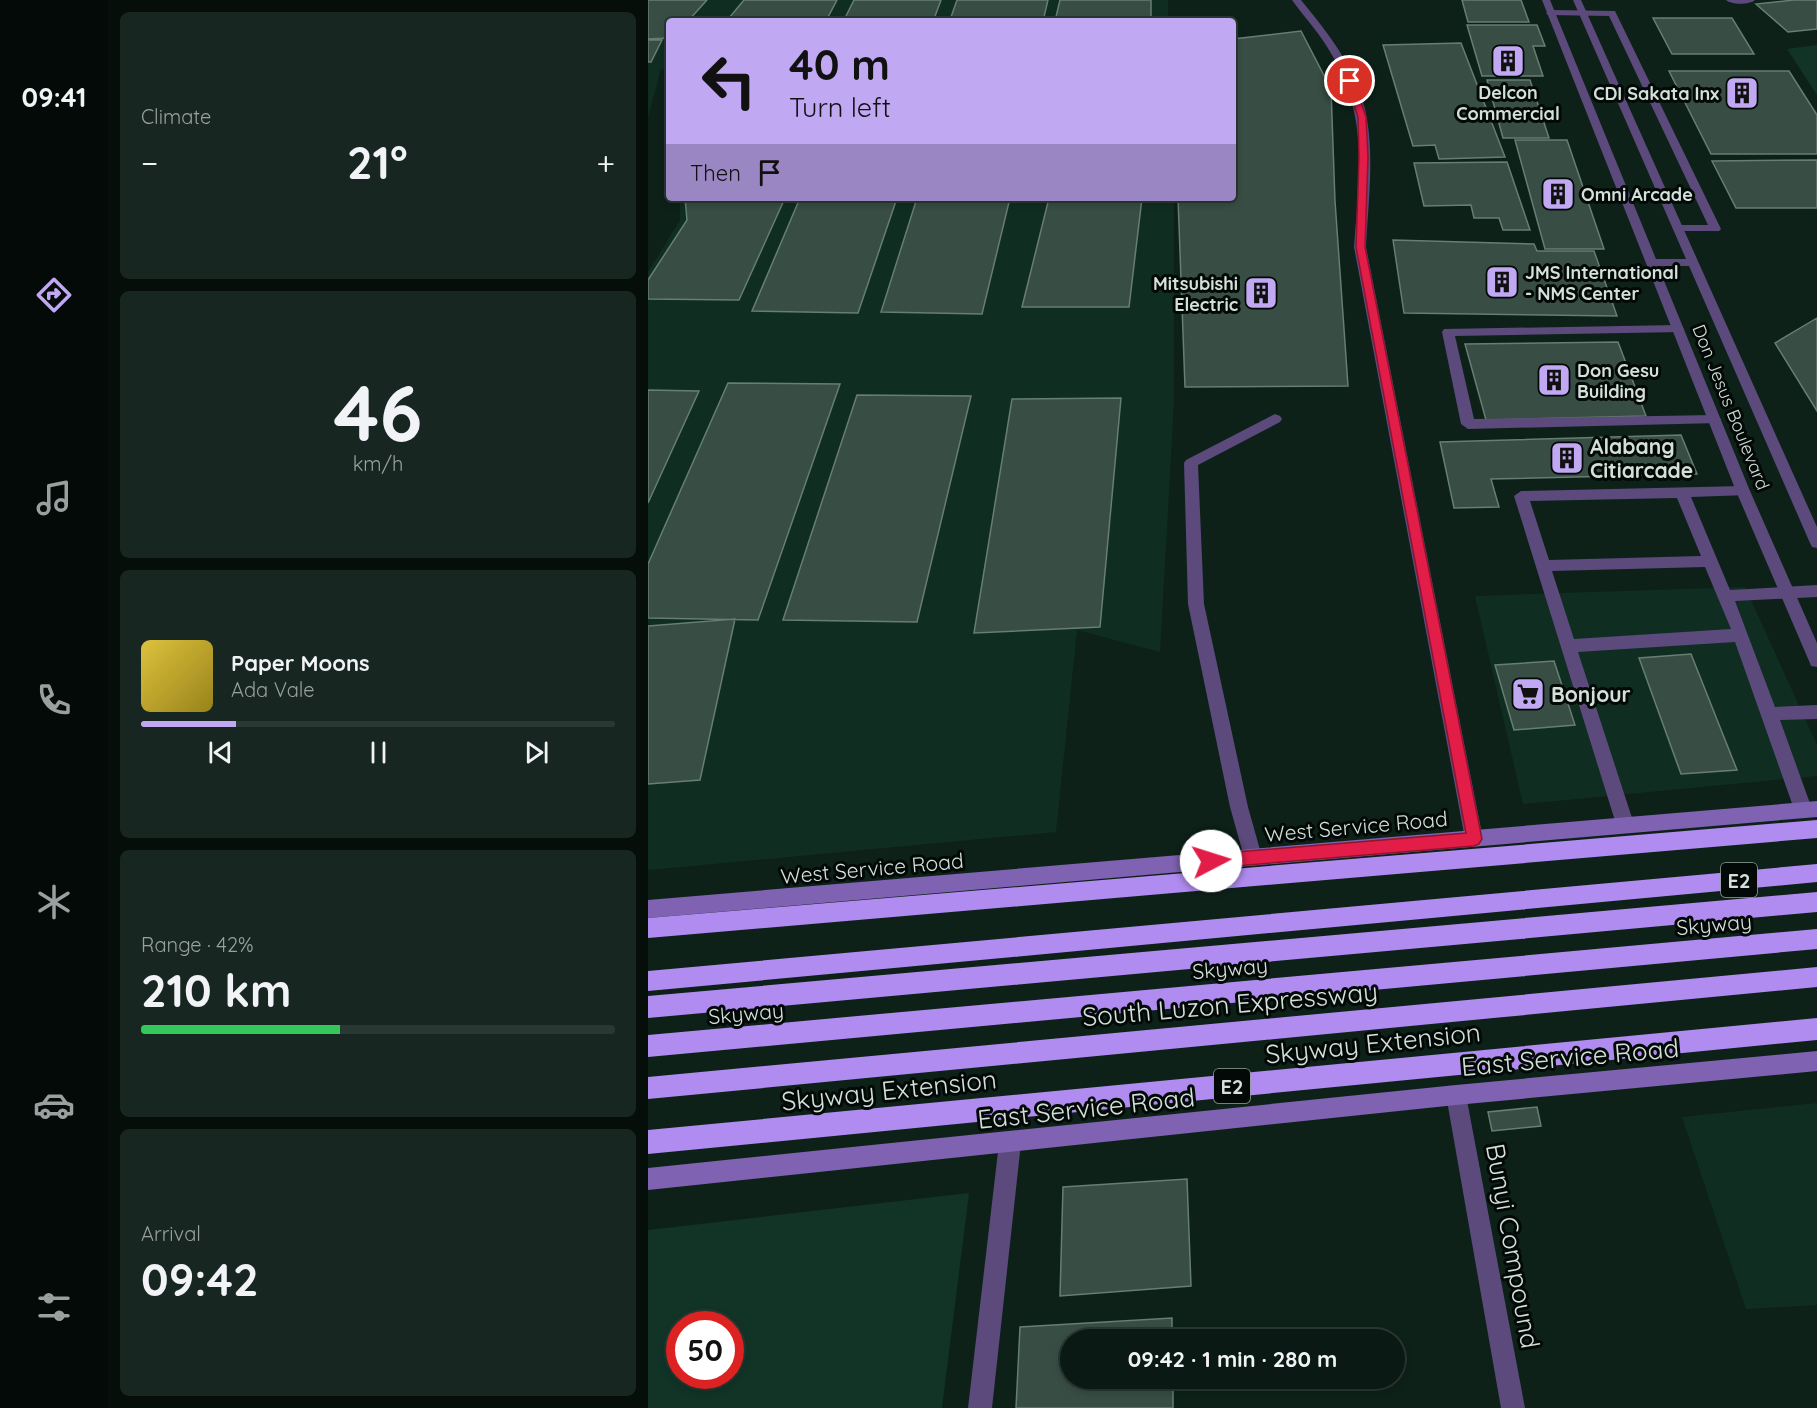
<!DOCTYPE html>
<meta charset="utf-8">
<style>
:root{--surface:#0a1913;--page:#182621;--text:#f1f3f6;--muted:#99a0a0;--line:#2a3833;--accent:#c1a8f3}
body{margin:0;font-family:Quicksand,sans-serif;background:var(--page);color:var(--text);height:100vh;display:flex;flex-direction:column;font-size:22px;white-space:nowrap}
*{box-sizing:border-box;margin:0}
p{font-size:20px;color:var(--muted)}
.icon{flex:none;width:33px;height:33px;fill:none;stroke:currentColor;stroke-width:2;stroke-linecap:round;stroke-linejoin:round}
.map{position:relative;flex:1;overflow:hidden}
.sheet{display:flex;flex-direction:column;gap:12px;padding:12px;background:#060e0a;width:540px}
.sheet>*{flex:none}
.banner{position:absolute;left:18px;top:18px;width:570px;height:183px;border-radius:6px;box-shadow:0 3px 9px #0003,0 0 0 2px var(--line);background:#c1a8f3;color:#111;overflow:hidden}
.speed{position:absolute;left:18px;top:1311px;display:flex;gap:12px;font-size:30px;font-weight:700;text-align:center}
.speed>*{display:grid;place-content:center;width:78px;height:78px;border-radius:50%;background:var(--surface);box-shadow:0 3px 9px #0003,0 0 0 2px var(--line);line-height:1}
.speed .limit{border:9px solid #d22;background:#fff;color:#111}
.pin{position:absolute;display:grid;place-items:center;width:51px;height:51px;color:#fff;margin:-26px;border:3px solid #fff;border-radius:50%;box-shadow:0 2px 6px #0007}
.me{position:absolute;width:66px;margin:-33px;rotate:85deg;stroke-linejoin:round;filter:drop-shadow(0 0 4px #0008)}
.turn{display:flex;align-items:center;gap:21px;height:126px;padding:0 24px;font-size:27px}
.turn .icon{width:78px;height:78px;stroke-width:2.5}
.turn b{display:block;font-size:42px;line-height:51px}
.then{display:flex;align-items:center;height:57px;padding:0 24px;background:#0003;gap:12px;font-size:22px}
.big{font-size:45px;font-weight:700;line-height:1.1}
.sheet .widget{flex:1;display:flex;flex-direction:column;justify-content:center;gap:9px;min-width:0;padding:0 21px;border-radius:9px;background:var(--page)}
.sheet .dial{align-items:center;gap:0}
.dial b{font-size:78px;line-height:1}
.song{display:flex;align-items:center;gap:18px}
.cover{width:72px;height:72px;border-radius:9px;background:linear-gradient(135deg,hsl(50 70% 55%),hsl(50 70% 35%))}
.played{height:6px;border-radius:3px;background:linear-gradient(90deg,var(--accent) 20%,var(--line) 20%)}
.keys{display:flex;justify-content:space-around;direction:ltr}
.heat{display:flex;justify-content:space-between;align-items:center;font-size:33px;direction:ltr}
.charge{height:9px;border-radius:4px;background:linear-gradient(90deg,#34c759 42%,var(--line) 0)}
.trip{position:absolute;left:412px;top:1329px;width:345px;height:60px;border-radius:30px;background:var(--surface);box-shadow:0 3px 9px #0003,0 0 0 2px var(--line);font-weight:700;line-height:60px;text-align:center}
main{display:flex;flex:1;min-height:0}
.tab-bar{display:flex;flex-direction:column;width:108px;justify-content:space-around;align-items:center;background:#040a08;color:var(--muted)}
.tab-bar .icon{width:42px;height:42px}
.tab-bar .current{color:var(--accent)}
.tab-bar b{font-size:27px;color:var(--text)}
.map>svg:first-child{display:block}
.built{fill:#102d21}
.green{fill:#113427;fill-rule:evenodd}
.building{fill:#384d43;stroke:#677e73;stroke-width:1.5}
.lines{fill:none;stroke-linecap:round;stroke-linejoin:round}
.service{fill:#5b4a7b;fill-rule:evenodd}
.minor{fill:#5b4a7b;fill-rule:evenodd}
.tertiary{fill:#5b4a7b;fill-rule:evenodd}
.secondary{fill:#7f62b2;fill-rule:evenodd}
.motorway{fill:#b08cf0;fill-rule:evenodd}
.route{fill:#e11d48;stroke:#92132f;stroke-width:1.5}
.labels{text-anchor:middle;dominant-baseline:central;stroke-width:6;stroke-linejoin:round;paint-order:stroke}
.far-poi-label{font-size:18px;font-weight:bold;fill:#d4e0da;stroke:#030906;text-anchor:start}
.far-street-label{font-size:18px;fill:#d4e0da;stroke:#030906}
.shield{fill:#030906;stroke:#95a09a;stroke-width:1.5}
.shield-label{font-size:20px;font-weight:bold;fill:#d4e0da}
.poi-label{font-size:21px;font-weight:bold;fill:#d4e0da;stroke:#030906;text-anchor:start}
.street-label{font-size:21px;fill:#d4e0da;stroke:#030906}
.near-street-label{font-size:26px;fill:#d4e0da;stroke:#030906}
</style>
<main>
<nav class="tab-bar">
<b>09:41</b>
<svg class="icon current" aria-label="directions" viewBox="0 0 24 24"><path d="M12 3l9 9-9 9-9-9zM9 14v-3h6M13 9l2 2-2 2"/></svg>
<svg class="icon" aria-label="music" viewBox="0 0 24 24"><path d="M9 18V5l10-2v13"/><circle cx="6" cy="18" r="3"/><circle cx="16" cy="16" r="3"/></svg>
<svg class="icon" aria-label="phone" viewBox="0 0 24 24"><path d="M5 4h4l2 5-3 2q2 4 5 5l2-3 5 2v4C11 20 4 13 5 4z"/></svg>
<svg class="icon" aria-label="climate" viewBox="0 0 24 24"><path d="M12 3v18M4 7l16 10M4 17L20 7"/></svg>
<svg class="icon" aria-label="car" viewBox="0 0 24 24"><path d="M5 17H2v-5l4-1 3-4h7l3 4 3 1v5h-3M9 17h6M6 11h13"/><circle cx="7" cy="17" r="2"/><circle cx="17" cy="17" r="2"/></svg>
<svg class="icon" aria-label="filters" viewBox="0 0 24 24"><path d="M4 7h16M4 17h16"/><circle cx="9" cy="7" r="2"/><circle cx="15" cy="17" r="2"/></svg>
</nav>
<section class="sheet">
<div class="widget"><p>Climate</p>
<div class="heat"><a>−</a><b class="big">21°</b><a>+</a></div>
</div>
<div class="widget dial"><b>46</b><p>km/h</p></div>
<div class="widget">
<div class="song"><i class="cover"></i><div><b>Paper Moons</b><p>Ada Vale</p></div></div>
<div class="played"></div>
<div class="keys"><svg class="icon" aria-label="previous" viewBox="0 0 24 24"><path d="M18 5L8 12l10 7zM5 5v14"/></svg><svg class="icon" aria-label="pause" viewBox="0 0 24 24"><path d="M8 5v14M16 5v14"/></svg><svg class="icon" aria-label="next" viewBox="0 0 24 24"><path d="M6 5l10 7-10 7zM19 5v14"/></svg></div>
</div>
<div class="widget"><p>Range · 42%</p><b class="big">210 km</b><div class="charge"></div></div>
<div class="widget"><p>Arrival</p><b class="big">09:42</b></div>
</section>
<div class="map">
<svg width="1169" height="1408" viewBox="0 0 1169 1408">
<rect width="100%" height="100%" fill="#0d2119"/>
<path class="built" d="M0 0H520V21H21V69H13L0 117Z
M32 198H526V401L512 652 429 630 408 832 0 870V272L32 220Z
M1097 587 1169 745V776L875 804 827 596Z
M1169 1103V1305L1098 1309 1034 1117Z"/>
<path class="green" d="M1169 45V95L1139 49Z
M321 1193 294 1408H0V1230ZM32 1324H82V1376H32Z"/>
<path class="building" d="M0 0H59L40 21H21V38L0 39Z
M96 0H189L179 19 81 18Z
M206 0H293L286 19 197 18Z
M309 0H400L396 17H303Z
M412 0H503V19L407 21Z
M814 0H873L881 22H820Z
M1146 0H1169V29L1140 32 1108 4Z
M1005 18H1084L1106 54H1024Z
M819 25H889L897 46H885L895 76H834Z
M653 31 683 89 687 201 700 386 537 387 530 198H585V39Z
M0 40H14L3 62H0Z
M813 43 857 157 791 159 787 145 765 146 735 45Z
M1021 71H1141L1169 115V154H1063Z
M839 80H882L901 138H855Z
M867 140H919L956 249H897Z
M1169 160V208H1088L1064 161Z
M859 162 882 230H855L851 218H826L823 205 776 206 766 163Z
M37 198H137L91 300 0 299V280L39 220Z
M152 198H249L210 313 104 311Z
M269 198H362L334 314 233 312Z
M401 198H494L481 307H374Z
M745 240 886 244 889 251H946L969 316 756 313Z
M1169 318V411L1127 343Z
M970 342 998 416 838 420 817 344Z
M80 383 192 384 110 620 0 618V564Z
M0 390 51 391 0 503Z
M209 395 323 396 269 622 135 620Z
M473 398 452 627 326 633 364 399Z
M1033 435 1049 474 843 479 851 507 806 508 792 442Z
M87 619 52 780 0 784V626Z
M1043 654 1089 770 1033 774 991 658Z
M906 661 927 725 866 730 847 665Z
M889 1107 893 1126 844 1131 840 1112Z
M539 1179 543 1286 412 1296 415 1187Z
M524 1318V1340H423V1378H525V1408H368L372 1327Z"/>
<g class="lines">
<path class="service" d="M1078 0H1107C1101 5 1084 5 1078 0Z
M903 10 967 11 1073 229 1071 231H1030L1024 228 1030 225H1060L961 16 900 15 898 13Z
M1030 325 1034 326 1036 329 1034 332 807 336 826 419 1066 415 1071 417 1073 420 1071 423 820 429 813 424 794 332 796 329Z
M627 414 632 416 634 419 632 422 550 465 556 604 600 807 614 857 611 863 605 865 599 863 596 857 582 807 540 604 536 463 538 460Z
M1095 486 1102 491 1100 495 1043 497 1082 590 1169 585V597L1087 601 1127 707 1169 705V719L1132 720 1164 809 1161 815 1155 817 1149 815 1146 809 1087 642 930 652 986 824 983 830 977 832 971 830 968 824 866 496 873 491ZM1029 498 1053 556 901 560 882 501ZM1057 567 1083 629 926 639 904 571Z"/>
<path class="minor" d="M644 0H653C681 34 712 73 719 119 726 161 720 205 718 247L835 839 832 845 826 847 820 845 817 839 706 247C711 178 721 118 684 55 673 35 657 18 644 0Z
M808 1085 815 1088 818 1095 877 1408H853L798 1095 801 1088Z
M362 1132 370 1135 373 1143 344 1408H320L351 1143 354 1135Z"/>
<path class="tertiary" d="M894 0H902L1008 259H1038L925 0H933L1169 527V548L1164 547 1162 543 1041 266H1010L1102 491 1169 643V667L1163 666 1161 661 1088 491Z"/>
<path class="secondary" d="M1169 801V817L0 918V900Z
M1169 1051V1071L808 1105 0 1190V1168L808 1085Z"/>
<path class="motorway" d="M1169 820V838L0 938V918Z
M1169 864V882L0 991V971Z
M1169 892V912L0 1018V996Z
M1169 929V949L0 1057V1035Z
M1169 967V987L0 1099V1077Z
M1169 1018V1040L0 1154V1130Z"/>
</g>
<path class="route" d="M702 79 706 81 718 117 720 157 717 247 834 839 831 844 826 846 563 868 558 866 556 861 558 856 563 854 818 833 708 247 711 157 710 117 698 81Z"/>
<defs>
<symbol id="building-square" viewBox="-11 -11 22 22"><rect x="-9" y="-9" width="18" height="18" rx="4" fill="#c1a8f3" stroke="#030906"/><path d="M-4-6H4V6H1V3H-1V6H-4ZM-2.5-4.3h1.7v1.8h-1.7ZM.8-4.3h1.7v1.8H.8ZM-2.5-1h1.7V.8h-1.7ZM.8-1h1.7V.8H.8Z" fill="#111"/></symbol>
<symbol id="supermarket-square" viewBox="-11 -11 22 22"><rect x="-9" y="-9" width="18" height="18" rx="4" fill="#c1a8f3" stroke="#030906"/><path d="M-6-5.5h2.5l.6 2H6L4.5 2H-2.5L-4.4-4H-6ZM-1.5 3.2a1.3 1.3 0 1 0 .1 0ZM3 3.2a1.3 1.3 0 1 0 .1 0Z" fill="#111"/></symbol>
</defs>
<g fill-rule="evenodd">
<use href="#building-square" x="841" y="42" width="38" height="38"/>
<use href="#building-square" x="1075" y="74" width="38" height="38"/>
<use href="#building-square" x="891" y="175" width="38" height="38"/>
<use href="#building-square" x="835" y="263" width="38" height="38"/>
<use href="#building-square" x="594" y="274" width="38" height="38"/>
<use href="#building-square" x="887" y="361" width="38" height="38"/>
<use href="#building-square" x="900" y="439" width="38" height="38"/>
<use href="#supermarket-square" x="861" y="675" width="38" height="38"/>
</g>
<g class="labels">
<g class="far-poi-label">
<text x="860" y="92" text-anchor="middle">Delcon<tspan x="860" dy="21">Commercial</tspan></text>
<text x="1071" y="93" text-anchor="end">CDI Sakata Inx</text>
<text x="933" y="194">Omni Arcade</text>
<text x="877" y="272">JMS International<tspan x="877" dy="21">- NMS Center</tspan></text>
<text x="590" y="283" text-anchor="end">Mitsubishi<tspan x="590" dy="21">Electric</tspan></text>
<text x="929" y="370">Don Gesu<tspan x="929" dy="21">Building</tspan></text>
</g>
<g class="far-street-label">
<text transform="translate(1083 407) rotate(68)">Don Jesus Boulevard</text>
</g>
<g class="shield">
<rect x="1073" y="863" width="36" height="34" rx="4.5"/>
<rect x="566" y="1069" width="36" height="34" rx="4.5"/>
</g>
<g class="shield-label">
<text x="1091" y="880">E2</text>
<text x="584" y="1086">E2</text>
</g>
<g class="poi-label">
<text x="942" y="446">Alabang<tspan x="942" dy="24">Citiarcade</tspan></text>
<text x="903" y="694">Bonjour</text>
</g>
<g class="street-label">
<text transform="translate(708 826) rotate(-5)">West Service Road</text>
<text transform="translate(224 868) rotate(-5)">West Service Road</text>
<text transform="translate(1066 924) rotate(-5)">Skyway</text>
<text transform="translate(582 968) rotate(-5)">Skyway</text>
<text transform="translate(98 1013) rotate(-5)">Skyway</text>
</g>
<g class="near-street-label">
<text transform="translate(582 1004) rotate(-5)">South Luzon Expressway</text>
<text transform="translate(725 1043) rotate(-6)">Skyway Extension</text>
<text transform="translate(922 1057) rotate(-5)">East Service Road</text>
<text transform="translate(241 1090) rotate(-6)">Skyway Extension</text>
<text transform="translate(438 1108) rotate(-6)">East Service Road</text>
<text transform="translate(865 1246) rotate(80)">Bunyi Compound</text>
</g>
</g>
</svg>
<div class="speed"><div class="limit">50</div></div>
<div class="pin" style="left:702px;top:81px;background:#d93025"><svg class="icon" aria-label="arrive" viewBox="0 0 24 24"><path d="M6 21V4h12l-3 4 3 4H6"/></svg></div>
<svg class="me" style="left:563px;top:861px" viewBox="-20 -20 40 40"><circle r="19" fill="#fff"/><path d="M0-13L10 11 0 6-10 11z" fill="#e11d48"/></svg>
<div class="trip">09:42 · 1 min · 280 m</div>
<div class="banner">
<div class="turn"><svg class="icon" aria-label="left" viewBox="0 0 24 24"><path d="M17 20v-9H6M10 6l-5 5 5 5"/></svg><div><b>40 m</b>Turn left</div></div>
<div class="then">Then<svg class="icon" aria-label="arrive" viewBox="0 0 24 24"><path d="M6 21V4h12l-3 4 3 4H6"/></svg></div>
</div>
</div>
</main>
